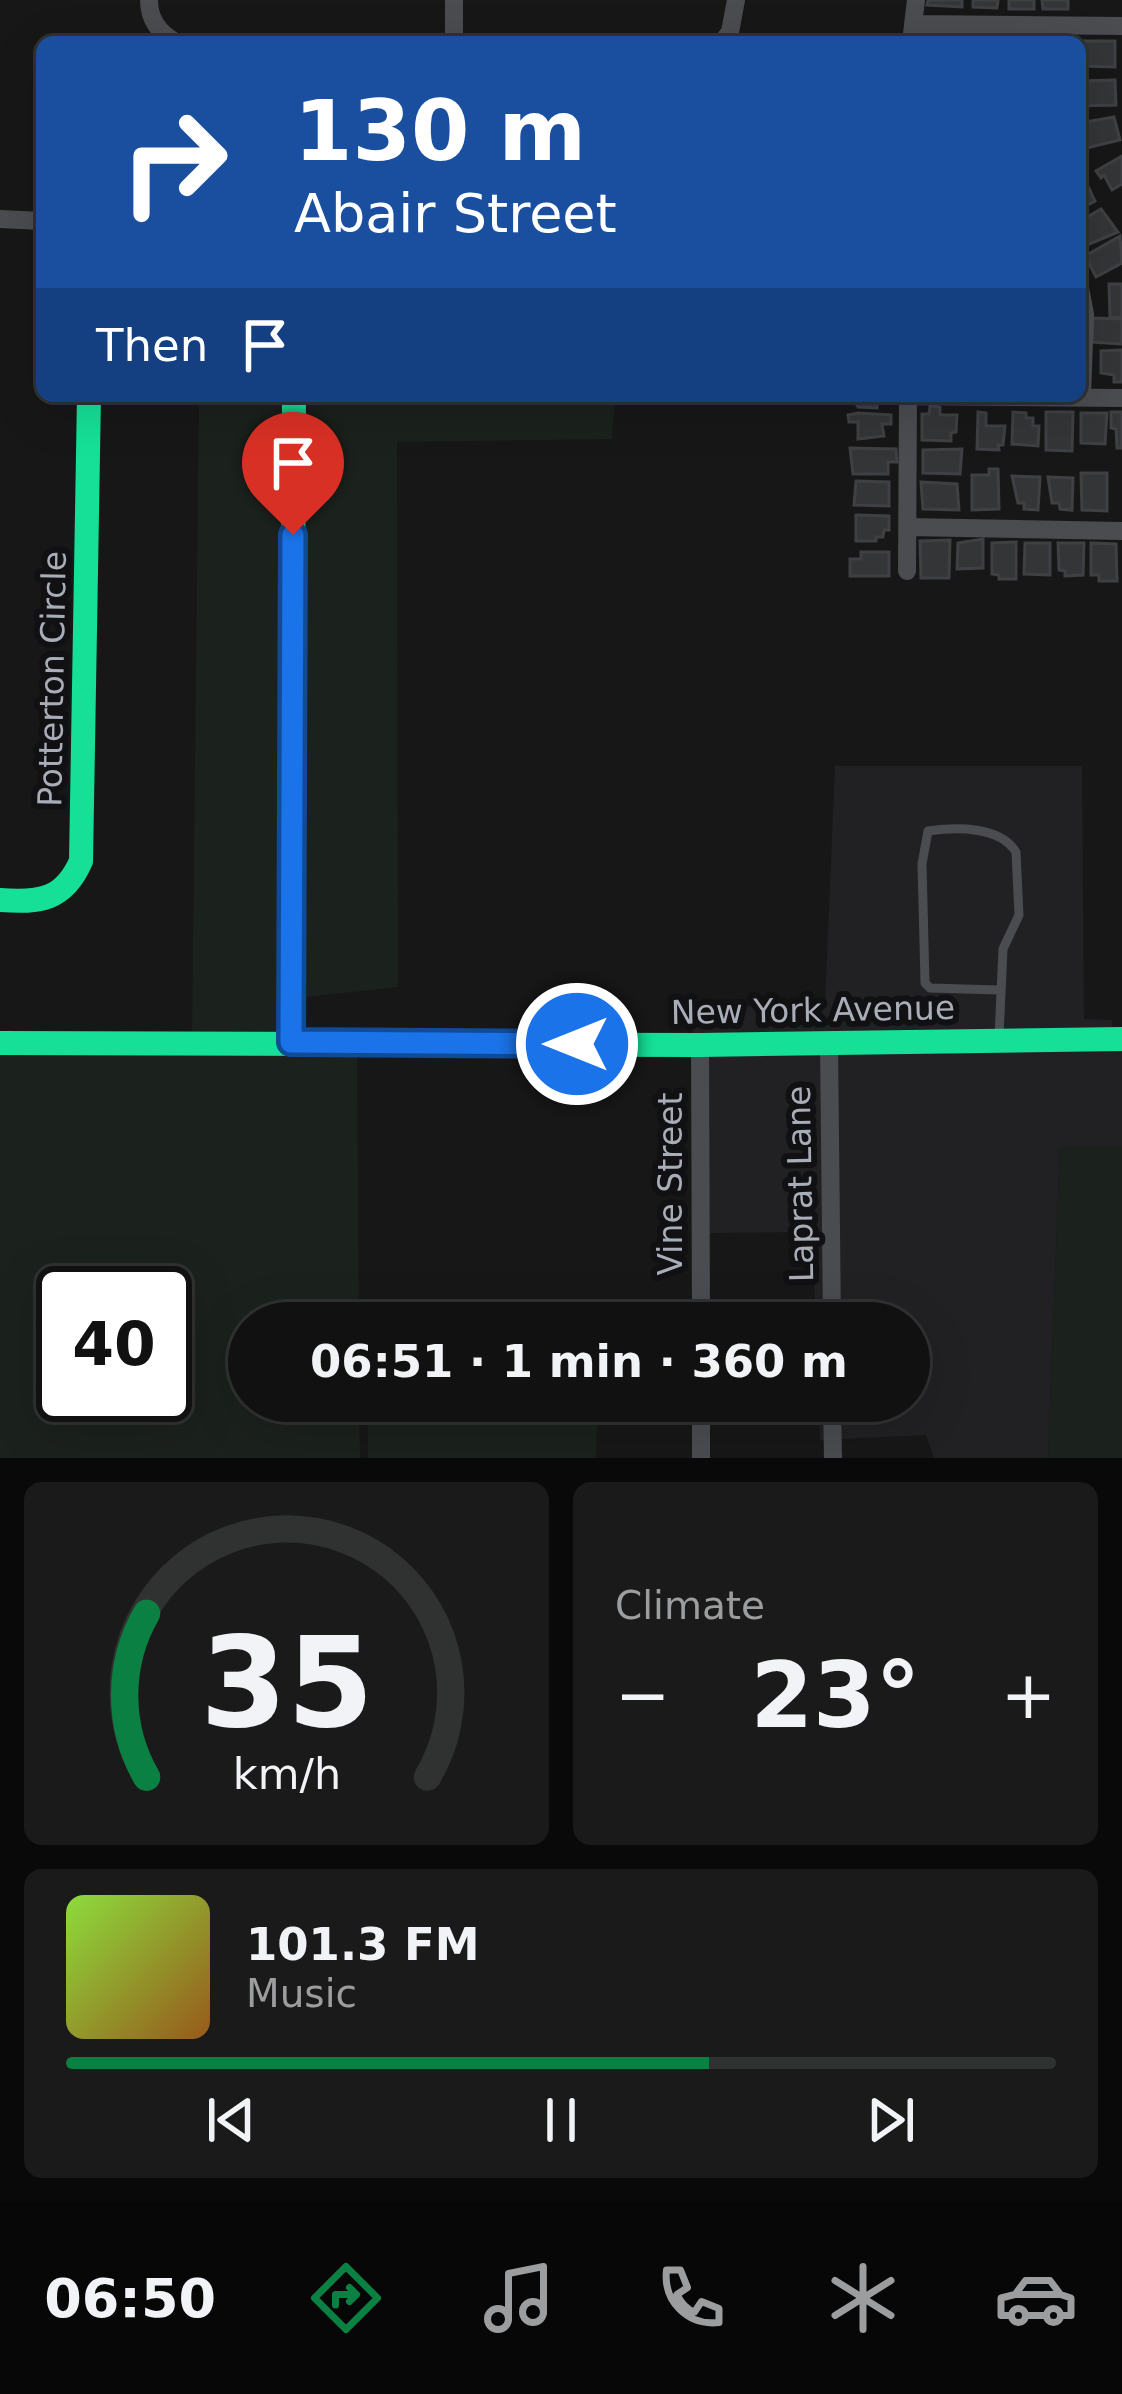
<!DOCTYPE html>
<meta charset="utf-8">
<style>
:root{--surface:#111;--page:#1a1a1a;--text:#f1f3f6;--muted:#9c9d9f;--line:#303131;--accent:#0b8043}
body{margin:0;font-family:"DejaVu Sans",sans-serif;background:var(--page);color:var(--text);height:100vh;display:flex;flex-direction:column;font-size:45px;white-space:nowrap}
*{box-sizing:border-box;margin:0}
p{font-size:39px;color:var(--muted)}
.icon{flex:none;width:66px;height:66px;fill:none;stroke:currentColor;stroke-width:2;stroke-linecap:round;stroke-linejoin:round}
.map{position:relative;height:1458px;overflow:hidden}
.sheet{display:flex;flex-direction:column;gap:24px;padding:24px;background:#090909;flex:1}
.sheet>*{flex:none}
.banner{position:absolute;left:36px;top:36px;width:1050px;height:366px;border-radius:18px;box-shadow:0 12px 48px #0002,0 0 0 3px var(--line);background:#1a4fa0;color:#fff;overflow:hidden}
.speed{position:absolute;left:36px;top:1266px;display:flex;gap:24px;font-size:60px;font-weight:700;text-align:center}
.speed>*{display:grid;place-content:center;width:156px;height:156px;border-radius:50%;background:var(--surface);box-shadow:0 12px 48px #0002,0 0 0 3px var(--line);line-height:1}
.speed .limit{border:6px solid #111;border-radius:18px;background:#fff;color:#111}
.pin{position:absolute;display:grid;place-items:center;width:102px;height:102px;color:#fff;margin:-123px -51px;border-radius:50% 50% 50% 0;rotate:-45deg;box-shadow:0 0 12px #0007}
.pin .icon{rotate:45deg}
.me{position:absolute;width:132px;margin:-66px;rotate:270deg;stroke-linejoin:round;filter:drop-shadow(0 0 9px #0008)}
.turn{display:flex;align-items:center;gap:42px;height:252px;padding:0 60px;font-size:54px}
.turn .icon{width:156px;height:156px;stroke-width:2.5}
.turn b{display:block;font-size:84px;line-height:102px}
.then{display:flex;align-items:center;height:114px;padding:0 60px;background:#0003;gap:24px;font-size:45px}
.big{font-size:90px;font-weight:800;line-height:1.1}
.sheet .card{flex:1;display:flex;flex-direction:column;justify-content:center;gap:18px;min-width:0;padding:0 42px;border-radius:18px;background:var(--page)}
.sheet .dial{align-items:center;gap:0}
.dial svg{height:312px;overflow:visible;fill:none;stroke:var(--line);stroke-width:7;stroke-linecap:round;text-anchor:middle}
.dial text{fill:var(--text);stroke:none}
.song{display:flex;align-items:center;gap:36px}
.cover{width:144px;height:144px;border-radius:18px;background:linear-gradient(135deg,hsl(90 70% 55%),hsl(30 70% 35%))}
.played{height:12px;border-radius:6px;background:linear-gradient(90deg,var(--accent) 65%,var(--line) 65%)}
.keys{display:flex;justify-content:space-around;direction:ltr}
.heat{display:flex;justify-content:space-between;align-items:center;font-size:66px;direction:ltr}
.sheet .tiles{flex:1;display:grid;gap:24px;grid-template-columns:1fr 1fr}
.card:last-child{grid-column:span 2}
.trip{position:absolute;left:228px;top:1302px;width:702px;height:120px;border-radius:60px;background:var(--surface);box-shadow:0 12px 48px #0002,0 0 0 3px var(--line);font-weight:800;line-height:120px;text-align:center}
.menu{display:flex;height:192px;justify-content:space-around;align-items:center;background:#070707;color:var(--muted)}
.menu .icon{width:84px;height:84px}
.menu .on{color:var(--accent)}
.menu b{font-size:54px;color:var(--text)}
.map>svg:first-child{display:block}
.built{fill:#212124}
.green{fill:#1b211c;fill-rule:evenodd}
.building{fill:#343537;stroke:#3f4043;stroke-width:3}
.lines{fill:none;stroke-linecap:round;stroke-linejoin:round}
.lane{stroke:#4b4c50;stroke-width:9}
.street{stroke:#4b4c50;stroke-width:18}
.fast{stroke:#16e098;stroke-width:24}
.route-casing{stroke:#114b97;stroke-width:30}
.route{stroke:#1a73e8;stroke-width:21}
.labels{text-anchor:middle;dominant-baseline:central;stroke-width:12;stroke-linejoin:round;paint-order:stroke}
.street-label{font-size:33px;fill:#a8adb8;stroke:#111113}
</style>
<div class="map">
<svg width="1122" height="1458" viewBox="0 0 1122 1458">
<rect width="100%" height="100%" fill="#171717"/>
<path class="built" d="M835 766H1082L1084 1019 1112 1020V1031L693 1036 691 1007 825 1005Z
M1122 1048V1146L1060 1147 1048 1458H934L926 1435 820 1440 818 1401H909V1323H816L812 1232 709 1233 694 1054Z"/>
<path class="green" d="M199 396H615L612 439 397 442 398 987 297 998 298 1034H192Z
M0 1051H357L359 1323H249V1401H359L360 1458H0ZM63 1293H165V1395H63Z
M1060 1146H1122V1458H1048Z
M368 1401H598L596 1458H368Z"/>
<path class="building" d="M928 0H962V7L927 5Z
M973 0H998L997 8 973 7Z
M1009 0H1034V9H1009Z
M1042 0H1068V9H1043Z
M1076 41H1115V67L1080 66V42Z
M1115 80 1116 105 1080 106V81Z
M1114 117 1120 140 1087 148 1080 123Z
M1122 156V184L1112 190 1104 175 1101 178 1096 171Z
M1085 180 1095 201 1080 209V182Z
M1101 209 1118 232 1080 248V221Z
M1120 236 1122 263 1096 277 1085 256Z
M1109 284H1122V317L1110 318Z
M1093 318 1122 319V344L1092 342Z
M1122 350V382H1114V375L1101 373V351Z
M852 396H885L886 403H877V408L858 407Z
M930 406 940 407V415H957L956 432 951 433V441L922 440V414H929Z
M978 412 986 413V426H1005L1003 445H998L999 450 977 449Z
M1013 412 1026 413V418H1033V426H1039L1038 446 1012 444Z
M1046 412H1073L1072 451 1046 450Z
M1111 412H1122V448H1117L1116 429 1111 428Z
M858 413 891 415V424H882L884 436 858 439V422H849L848 415Z
M1081 413H1107L1105 444 1081 443Z
M850 448 896 449 897 462H888V474H853Z
M962 449 960 474 923 473V450Z
M989 469H998L999 509 972 510V475H989Z
M1081 473H1107V511L1082 510Z
M1012 476 1040 477 1038 510 1024 509V503H1018Z
M1048 477 1073 478 1072 510 1060 509 1059 503H1052Z
M856 481 889 482V506L854 505Z
M921 482 957 484 959 510 923 509Z
M856 515 889 516V530H884L883 537H876V541H856Z
M983 539V568L957 569 958 543Z
M950 540 949 578H921L920 541Z
M1016 542V579H999V575L992 574V543Z
M1025 543H1050V575L1024 574Z
M1058 543H1084L1083 575 1065 576V571L1059 570Z
M1091 543 1116 544 1117 581H1099V575H1091Z
M861 552H889V576H850V559H861Z"/>
<g class="lines">
<path class="lane" d="M999 1036 1003 949 1019 915 1016 852C1000 826 956 827 928 831L922 864 925 983 930 988 999 990"/>
<path class="street" d="M149 0C149 20 159 32 175 42
M915 24 1122 26
M454 42V0
M722 42 730 32 736 0
M911 42 916 0
M0 219 42 221
M1080 288 1085 314 1082 397
M908 396 1122 398
M908 527 1122 531
M907 571 908 396
M829 1044 832 1323
M700 1045 701 1323
M701 1401V1458
M832 1401 833 1458"/>
<path class="fast" d="M0 900C40 903 64 900 81 861L89 396
M291 1042 294 396
M0 1043 700 1045 1122 1039"/>
</g>
<g class="lines">
<defs>
<path id="route" d="M293 535 291 1042 577 1044"/>
</defs>
<use href="#route" class="route-casing"/>
<use href="#route" class="route"/>
</g>
<g class="labels">
<g class="street-label">
<text transform="translate(52 679) rotate(-89)">Potterton Circle</text>
<text transform="translate(813 1010) rotate(-1)">New York Avenue</text>
<text transform="translate(670 1184) rotate(-90)">Vine Street</text>
<text transform="translate(800 1184) rotate(-91)">Laprat Lane</text>
</g>
</g>
</svg>
<div class="speed"><div class="limit">40</div></div>
<div class="pin" style="left:293px;top:535px;background:#d93025"><svg class="icon" aria-label="arrive" viewBox="0 0 24 24"><path d="M6 21V4h12l-3 4 3 4H6"/></svg></div>
<svg class="me" style="left:577px;top:1044px" viewBox="-20 -20 40 40"><circle r="17" fill="#1a73e8" stroke="#fff" stroke-width="3"/><path d="M0-11L8 9 0 5-8 9z" fill="#fff"/></svg>
<div class="trip">06:51 · 1 min · 360 m</div>
<div class="banner">
<div class="turn"><svg class="icon" aria-label="right" viewBox="0 0 24 24"><path d="M7 20v-9h11M14 6l5 5-5 5"/></svg><div><b>130 m</b>Abair Street</div></div>
<div class="then">Then<svg class="icon" aria-label="arrive" viewBox="0 0 24 24"><path d="M6 21V4h12l-3 4 3 4H6"/></svg></div>
</div>
</div>
<section class="sheet">
<div class="tiles">
<div class="card dial"><svg viewBox="0 0 100 80">
<path d="M14 69A42 42 0 1 1 86 69"/>
<path d="M14 69A42 42 0 0 1 14 27" stroke="#0b8043"/>
<text x="50" y="56" font-size="32" font-weight="700">35</text>
<text x="50" y="72" font-size="11">km/h</text>
</svg></div>
<div class="card"><p>Climate</p>
<div class="heat"><a>−</a><b class="big">23°</b><a>+</a></div>
</div>
<div class="card">
<div class="song"><i class="cover"></i><div><b>101.3 FM</b><p>Music</p></div></div>
<div class="played"></div>
<div class="keys"><svg class="icon" aria-label="previous" viewBox="0 0 24 24"><path d="M18 5L8 12l10 7zM5 5v14"/></svg><svg class="icon" aria-label="pause" viewBox="0 0 24 24"><path d="M8 5v14M16 5v14"/></svg><svg class="icon" aria-label="next" viewBox="0 0 24 24"><path d="M6 5l10 7-10 7zM19 5v14"/></svg></div>
</div>
</div>
</section>
<nav class="menu">
<b>06:50</b>
<svg class="icon on" aria-label="directions" viewBox="0 0 24 24"><path d="M12 3l9 9-9 9-9-9zM9 14v-3h6M13 9l2 2-2 2"/></svg>
<svg class="icon" aria-label="music" viewBox="0 0 24 24"><path d="M9 18V5l10-2v13"/><circle cx="6" cy="18" r="3"/><circle cx="16" cy="16" r="3"/></svg>
<svg class="icon" aria-label="phone" viewBox="0 0 24 24"><path d="M5 4h4l2 5-3 2q2 4 5 5l2-3 5 2v4C11 20 4 13 5 4z"/></svg>
<svg class="icon" aria-label="climate" viewBox="0 0 24 24"><path d="M12 3v18M4 7l16 10M4 17L20 7"/></svg>
<svg class="icon" aria-label="car" viewBox="0 0 24 24"><path d="M5 17H2v-5l4-1 3-4h7l3 4 3 1v5h-3M9 17h6M6 11h13"/><circle cx="7" cy="17" r="2"/><circle cx="17" cy="17" r="2"/></svg>
</nav>
